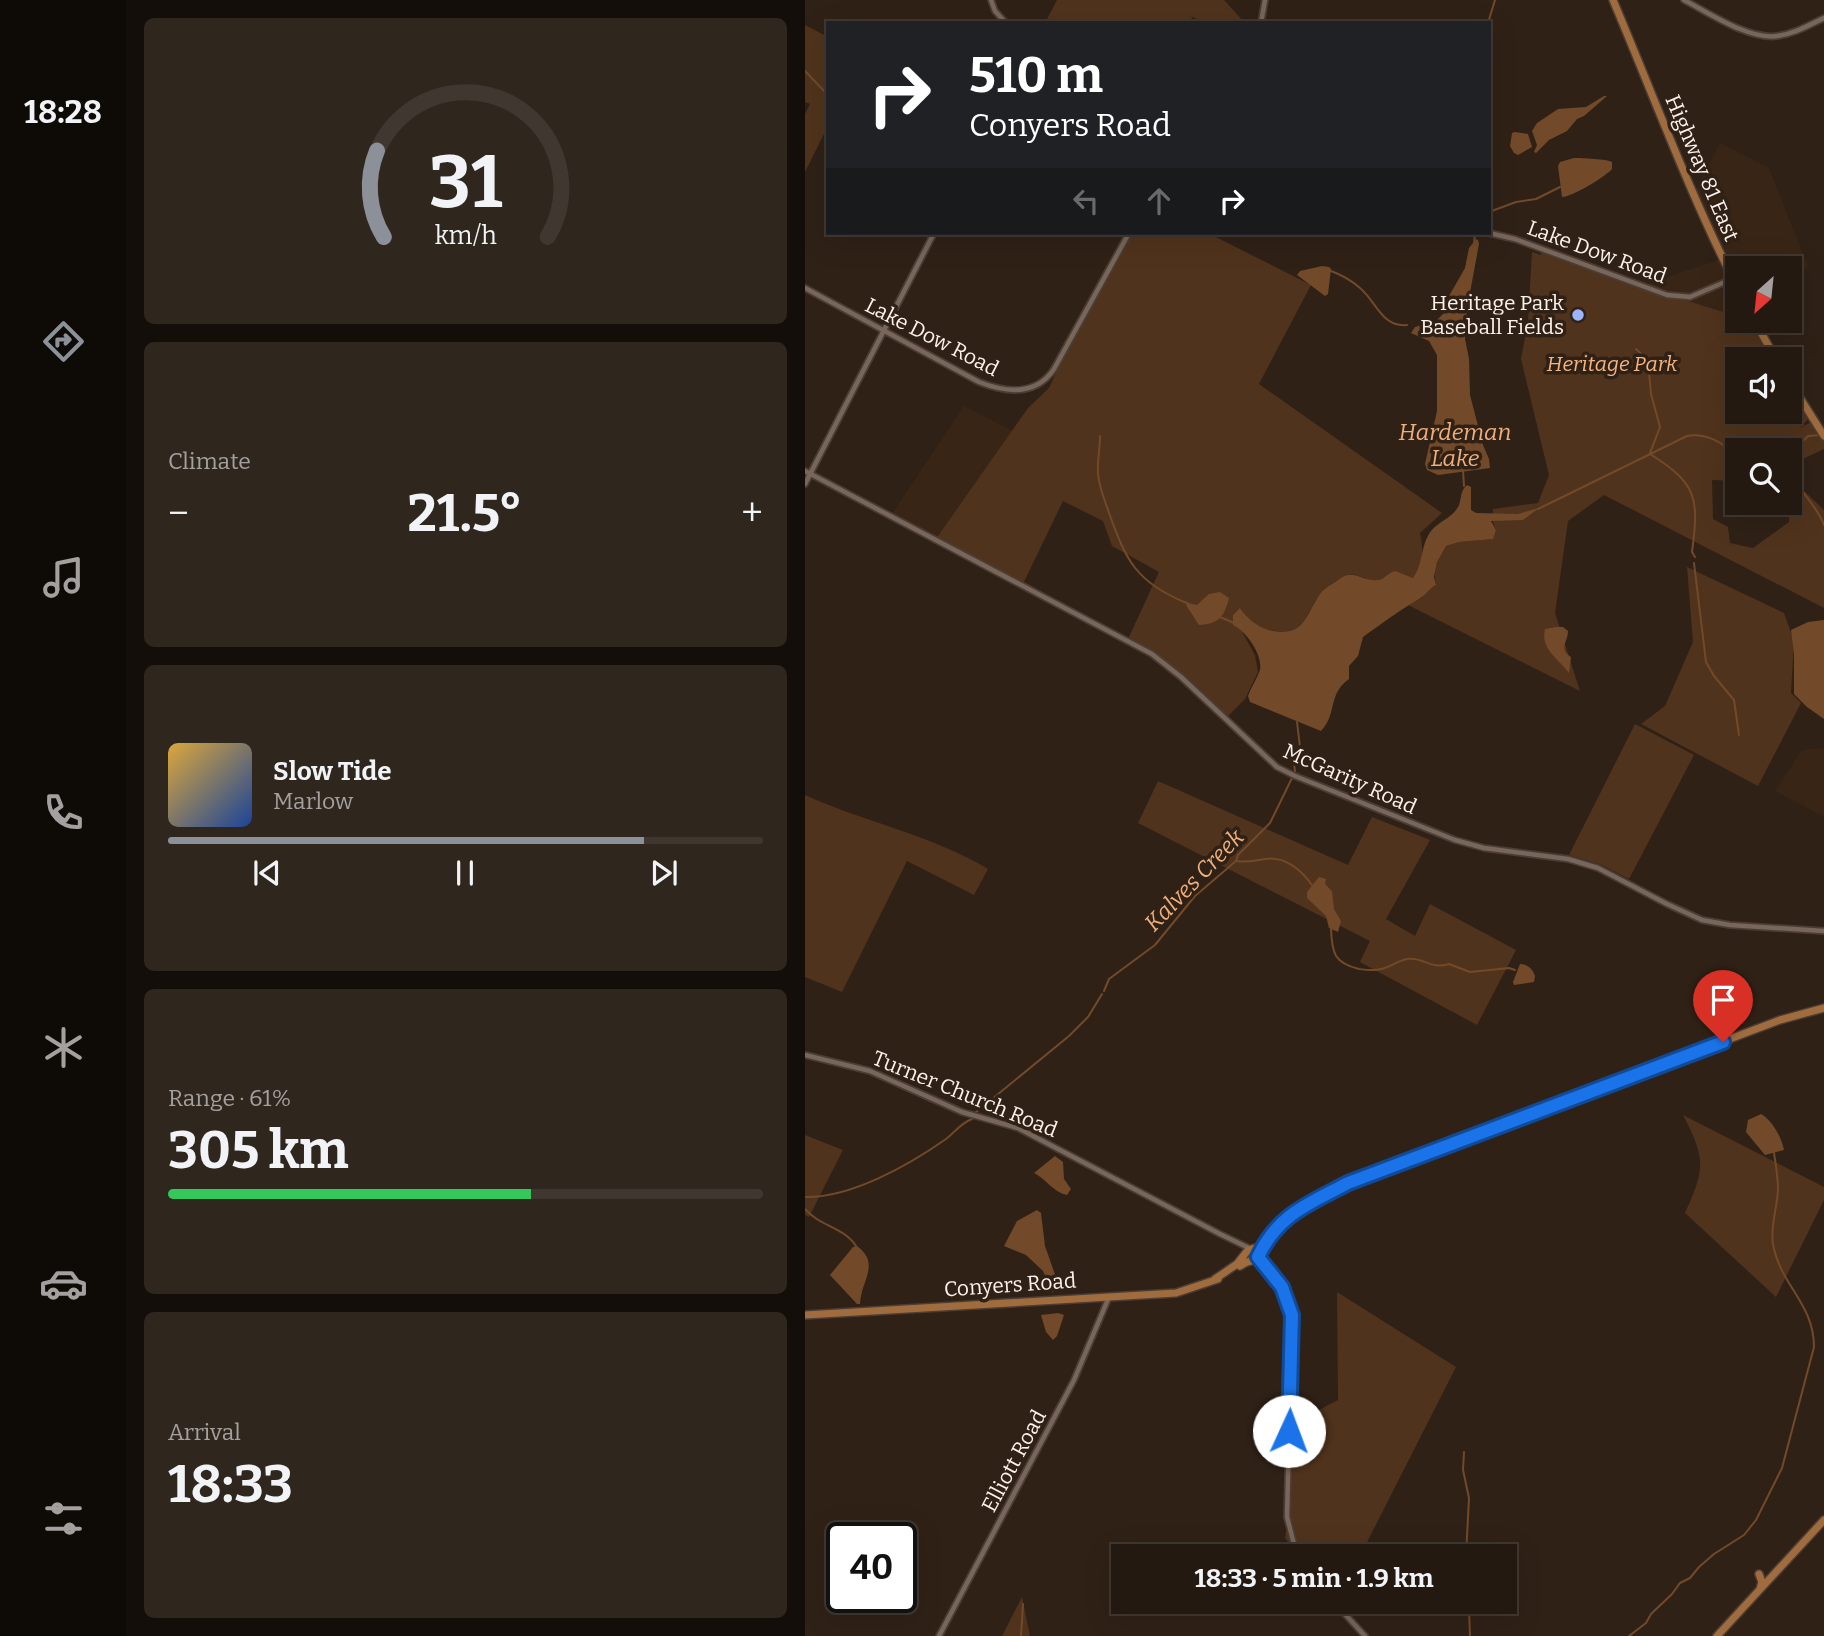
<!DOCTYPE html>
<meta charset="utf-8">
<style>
:root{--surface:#231910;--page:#2f261e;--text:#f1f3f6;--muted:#a3a09f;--line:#403830;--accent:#8c9099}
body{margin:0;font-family:Bitter,serif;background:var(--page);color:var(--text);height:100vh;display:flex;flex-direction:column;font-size:26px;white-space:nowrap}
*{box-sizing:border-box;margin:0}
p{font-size:23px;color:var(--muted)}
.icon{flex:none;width:38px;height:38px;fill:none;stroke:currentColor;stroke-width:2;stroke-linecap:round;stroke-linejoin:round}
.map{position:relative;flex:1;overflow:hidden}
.drawer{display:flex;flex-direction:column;gap:18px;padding:18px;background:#130e09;width:679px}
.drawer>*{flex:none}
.hud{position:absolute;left:21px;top:21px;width:665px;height:214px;border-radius:0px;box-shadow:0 7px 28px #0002,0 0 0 2px var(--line);background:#202124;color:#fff;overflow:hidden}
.needle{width:46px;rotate:207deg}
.tools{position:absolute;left:920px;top:256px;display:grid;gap:14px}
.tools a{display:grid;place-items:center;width:77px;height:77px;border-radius:0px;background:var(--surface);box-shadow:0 7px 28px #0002,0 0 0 2px var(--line);font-size:35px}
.speed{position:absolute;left:21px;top:1522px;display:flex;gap:14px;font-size:35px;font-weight:700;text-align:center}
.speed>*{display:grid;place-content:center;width:91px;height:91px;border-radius:50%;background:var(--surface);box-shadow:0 7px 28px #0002,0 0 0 2px var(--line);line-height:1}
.speed .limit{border:4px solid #111;border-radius:10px;background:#fff;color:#111}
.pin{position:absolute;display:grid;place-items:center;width:60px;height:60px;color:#fff;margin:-72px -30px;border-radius:50% 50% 50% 0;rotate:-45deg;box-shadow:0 0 7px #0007}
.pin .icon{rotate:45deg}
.me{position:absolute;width:77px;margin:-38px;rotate:2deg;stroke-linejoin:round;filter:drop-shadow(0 0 5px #0008)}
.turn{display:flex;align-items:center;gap:24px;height:147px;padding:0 28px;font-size:32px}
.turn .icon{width:91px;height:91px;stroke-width:2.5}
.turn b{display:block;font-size:49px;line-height:60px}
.lanes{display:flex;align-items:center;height:66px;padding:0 28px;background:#0003;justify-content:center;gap:35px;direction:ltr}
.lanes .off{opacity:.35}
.big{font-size:52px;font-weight:700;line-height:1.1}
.drawer .tile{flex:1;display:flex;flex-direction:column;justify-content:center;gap:10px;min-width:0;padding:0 24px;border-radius:10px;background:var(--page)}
.drawer .dial{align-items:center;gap:0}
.dial svg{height:182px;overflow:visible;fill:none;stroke:var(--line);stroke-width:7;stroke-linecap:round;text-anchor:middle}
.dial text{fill:var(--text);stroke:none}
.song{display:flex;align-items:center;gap:21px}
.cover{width:84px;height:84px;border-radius:10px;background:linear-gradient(135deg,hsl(40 70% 55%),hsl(220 70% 35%))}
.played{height:7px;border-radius:4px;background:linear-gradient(90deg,var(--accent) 80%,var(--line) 80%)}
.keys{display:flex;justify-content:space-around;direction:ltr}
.heat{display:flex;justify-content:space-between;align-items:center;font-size:38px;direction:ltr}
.charge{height:10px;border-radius:5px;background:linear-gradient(90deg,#34c759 61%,var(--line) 0)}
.trip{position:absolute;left:306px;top:1544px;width:406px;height:70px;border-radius:0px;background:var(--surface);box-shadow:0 7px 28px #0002,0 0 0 2px var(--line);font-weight:700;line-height:70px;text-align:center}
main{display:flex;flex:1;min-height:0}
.tab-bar{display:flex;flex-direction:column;width:126px;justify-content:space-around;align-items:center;background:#0e0a06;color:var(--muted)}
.tab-bar .icon{width:49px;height:49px}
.tab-bar .current{color:var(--accent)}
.tab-bar b{font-size:32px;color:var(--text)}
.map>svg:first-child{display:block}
.built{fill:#392515}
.green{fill:#50331c}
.water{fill:#724a29}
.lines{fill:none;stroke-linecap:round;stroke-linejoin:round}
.stream{stroke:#724a29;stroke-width:2}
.minor-casing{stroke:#4a3d35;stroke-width:8}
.major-casing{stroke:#4a3d35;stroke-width:10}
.minor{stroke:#776659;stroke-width:4.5}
.major{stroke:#a06c3e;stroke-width:7}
.route-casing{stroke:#114b97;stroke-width:18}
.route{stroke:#1a73e8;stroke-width:12}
.poi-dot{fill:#9ab5fd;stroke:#2f2116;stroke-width:2.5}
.labels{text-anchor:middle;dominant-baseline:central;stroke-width:7;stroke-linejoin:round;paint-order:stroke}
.street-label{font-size:21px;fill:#fdf2eb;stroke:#2f2116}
.poi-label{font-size:21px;fill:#fdf2eb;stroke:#2f2116;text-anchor:end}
.park-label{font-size:21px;font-style:italic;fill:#f5b37f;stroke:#2f2116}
.water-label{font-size:23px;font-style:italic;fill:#f0ae7b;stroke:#2f2116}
</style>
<main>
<nav class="tab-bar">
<b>18:28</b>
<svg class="icon current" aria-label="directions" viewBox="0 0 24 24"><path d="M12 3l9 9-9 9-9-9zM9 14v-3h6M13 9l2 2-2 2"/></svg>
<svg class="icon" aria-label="music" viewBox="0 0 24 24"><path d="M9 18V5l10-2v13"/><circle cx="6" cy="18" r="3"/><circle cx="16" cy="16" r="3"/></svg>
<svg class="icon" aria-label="phone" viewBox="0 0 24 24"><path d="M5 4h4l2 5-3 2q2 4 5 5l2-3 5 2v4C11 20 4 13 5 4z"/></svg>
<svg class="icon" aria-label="climate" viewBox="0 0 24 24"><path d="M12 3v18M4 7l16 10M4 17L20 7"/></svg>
<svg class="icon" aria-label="car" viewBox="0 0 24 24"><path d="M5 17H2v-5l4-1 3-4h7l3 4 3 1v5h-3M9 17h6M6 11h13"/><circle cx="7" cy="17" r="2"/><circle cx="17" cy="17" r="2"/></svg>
<svg class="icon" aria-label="filters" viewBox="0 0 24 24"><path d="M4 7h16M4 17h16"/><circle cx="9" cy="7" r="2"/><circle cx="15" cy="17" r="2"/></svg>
</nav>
<section class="drawer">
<div class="tile dial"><svg viewBox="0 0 100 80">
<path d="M14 69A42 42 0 1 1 86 69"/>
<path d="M14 69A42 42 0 0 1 11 31" stroke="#8c9099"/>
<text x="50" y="56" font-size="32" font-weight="700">31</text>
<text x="50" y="72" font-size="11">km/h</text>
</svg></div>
<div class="tile"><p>Climate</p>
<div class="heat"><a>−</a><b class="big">21.5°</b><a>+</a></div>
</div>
<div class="tile">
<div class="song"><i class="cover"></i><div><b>Slow Tide</b><p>Marlow</p></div></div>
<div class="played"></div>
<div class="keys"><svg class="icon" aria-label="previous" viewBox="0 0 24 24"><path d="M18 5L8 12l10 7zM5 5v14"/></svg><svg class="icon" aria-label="pause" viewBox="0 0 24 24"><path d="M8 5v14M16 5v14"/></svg><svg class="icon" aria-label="next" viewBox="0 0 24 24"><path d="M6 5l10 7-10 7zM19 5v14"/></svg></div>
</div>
<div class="tile"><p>Range · 61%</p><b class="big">305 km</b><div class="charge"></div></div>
<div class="tile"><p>Arrival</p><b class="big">18:33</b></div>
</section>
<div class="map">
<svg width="1019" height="1636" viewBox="0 0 1019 1636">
<rect width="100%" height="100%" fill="#2f2116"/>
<path class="built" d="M915 143 964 168 1003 267 985 279V268H933V320H950L959 334 835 286 914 260 889 194Z
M159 406 208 431 131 538 86 515Z
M1016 748 1019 750V817L970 791 997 750Z"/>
<path class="green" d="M252 0H419L440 23H404L387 17 385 23H240Z
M0 25 23 37V126L0 172V114L5 104 0 102Z
M325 233H403L506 285 454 384 637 513 615 533C619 550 618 563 608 578L587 572C582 574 579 579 574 580 562 584 552 569 538 577 531 581 521 586 516 593 499 615 501 638 465 630 452 628 443 619 435 608V628L450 655 453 672 440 699 421 718 372 673 323 639 354 572 307 546 298 521 258 501 217 586 130 540 223 408 244 388 263 347Z
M737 248 837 287 925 314 933 313V320H944L969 359H933V411H985V383L1006 416 995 428 1012 419 1019 431V449L985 465V450H933V481L907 480 908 519 923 527 925 543 948 548 984 522 985 488 997 489 1019 510V608L799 495 763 521 750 613 775 691 603 605 616 598 624 588 631 585C628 572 632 557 641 546L654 542 686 539 691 530 688 522V509L733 503 744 475 716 359 723 322 727 252 736 255Z
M882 567 979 613 989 641 986 693 996 703 953 786 836 724 860 706 888 642Z
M830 724 889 755 824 879 797 865 764 855Z
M353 781 543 865 567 817 625 840 581 919 610 936 625 904 711 950 672 1025 555 962 565 941 333 823Z
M0 795C59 822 127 835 183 869L169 895 102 861 37 992 0 977Z
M878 1115 1019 1187V1200L971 1297 880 1213C900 1169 901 1159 878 1115Z
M0 1135 38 1150 4 1217 0 1215Z
M532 1292 651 1367 555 1556H494L480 1538 484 1513 485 1425 533 1400Z
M217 1597 225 1636H197Z"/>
<path class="water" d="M799 96H802L779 116 772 119 762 131 744 140 731 153 729 152 732 145 727 131 732 123 753 109 781 107Z
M710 132 723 134 727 147 713 155 709 153 705 146 707 133Z
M769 158C777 158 802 159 807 162V169C800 177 767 197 757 197L753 166 755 162Z
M671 239 673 240 674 244 662 309 660 339 664 359 665 395 678 445 684 459 685 468 633 475 622 470 620 464 632 411V355L624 341 606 333 610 327 631 321 639 313 644 296 660 268 664 248Z
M517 266 524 267 526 269 523 294 520 296 492 275 495 271Z
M662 485 666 487V510L671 513 713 514 734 508 718 520 686 521 691 530 688 539 654 542 641 546 632 562 629 577 631 585C624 588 621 595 614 599 595 610 576 624 558 637L553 656 544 666V679C522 695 533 713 516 731L445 702 443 696C446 687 452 679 455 670 458 655 441 631 428 625V615L435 608C442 618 452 627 464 630 499 638 499 618 515 594 520 587 529 583 536 578 549 569 559 582 572 580 579 580 582 573 590 571L608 578C619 562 615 546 626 531 634 521 649 517 654 505 657 497 655 491 662 485Z
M415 592 424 598C419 618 413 624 394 625L381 605 383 603 392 605 404 594Z
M1019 620V719L1002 707 989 694V654L986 630 1003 622Z
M751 627H758L763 631C763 642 753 649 766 657L764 673C754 659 735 649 740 629Z
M514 877 521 879 520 884 527 891 529 909 536 921 533 932 524 928 521 916 502 898V892Z
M715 964C722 964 728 969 730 976L729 982 709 985 708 982Z
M956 1114C967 1120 977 1138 979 1150L960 1155 941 1132 943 1120Z
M250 1156 258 1162 259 1179 266 1189 262 1195C248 1192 241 1179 229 1173Z
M232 1210 236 1213 240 1246 253 1283 248 1293 238 1271 221 1255 199 1246 212 1221Z
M52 1246C76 1264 56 1280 55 1304H52L25 1275 48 1247Z
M253 1313 259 1315 252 1336 248 1340 241 1332 236 1315Z"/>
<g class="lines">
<path class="stream" d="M683 23 690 0
M0 71 23 95
M684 212 711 202 731 199 755 187
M669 244 670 233
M526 271C537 275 546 280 555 288 571 301 577 328 602 325
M831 349 843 360 846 394 855 427 845 453
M295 436C295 449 292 462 293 474 294 486 299 499 303 510 321 561 331 583 384 604
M977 450 994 439 997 442 1003 436 1015 435
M845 454C893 484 894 499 887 552L890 557
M986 464 996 443
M658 470 659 486
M988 473C994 493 1012 505 1019 525
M733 509 882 436C902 432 916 443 933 455
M889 563 901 662 909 676 929 700 934 735
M415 617 429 623
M490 772 489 762 495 747 492 722
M432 861C442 863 451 860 460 859 481 856 496 870 507 885
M526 929C527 953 529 963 554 969 562 970 569 971 576 969 585 967 592 961 602 959 620 957 625 970 644 964L665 972 704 968 710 970
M299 991 304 979 350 945 390 896 431 861 433 855 465 823 487 778
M170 1113 264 1036 283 1017 297 994
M0 1197C46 1198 104 1165 141 1139 150 1132 156 1123 167 1119
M0 1209C14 1226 39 1227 51 1246
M659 1452 658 1470 664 1498 661 1556
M662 1601 663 1604
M664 1610 665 1636
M216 1636 218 1604
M824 1636 841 1623 846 1614 867 1594 875 1583 885 1578 894 1567 909 1554 939 1535 951 1520 977 1468 1009 1347C1009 1305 978 1287 969 1249 964 1231 972 1209 973 1190 973 1178 971 1165 969 1153"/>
<defs>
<path id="minor" d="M186 0 190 11 201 23
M879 0C904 13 944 40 972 36 989 34 1004 25 1019 18
M456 23 460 0
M684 233 710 239 862 295 885 297 927 279
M0 288 174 382C202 393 231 396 249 369L324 233
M0 471 347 654 376 677 472 767 490 776 650 840 679 848 763 859 793 868 862 904 897 920 925 925 1019 931
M0 484 129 233
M0 1055 65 1071 157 1112 213 1128 415 1234 446 1249
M453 1257 470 1275 477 1287 487 1315 482 1517 489 1544 496 1556
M528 1601 560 1636
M134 1636 269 1380 304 1297"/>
<path id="major" d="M808 0C849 97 885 195 933 289
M949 320 971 359
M985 382 1019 436
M435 1266 442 1262 450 1260 458 1246
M410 1279 432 1264 443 1250 454 1247 473 1225 497 1206 543 1183 975 1020 1019 1008
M0 1315 371 1293 413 1279
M954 1574 957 1582 955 1589
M912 1636 1019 1520"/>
</defs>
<use href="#minor" class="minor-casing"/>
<use href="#major" class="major-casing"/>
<use href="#minor" class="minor"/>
<use href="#major" class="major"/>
</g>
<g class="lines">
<defs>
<path id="route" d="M484 1431 487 1315 477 1287 453 1257C473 1214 504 1204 543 1183L918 1042"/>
</defs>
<use href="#route" class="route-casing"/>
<use href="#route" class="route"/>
</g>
<circle class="poi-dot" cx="773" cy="315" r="7"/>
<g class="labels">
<g class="street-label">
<text transform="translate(897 168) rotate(67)">Highway 81 East</text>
<text transform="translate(792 252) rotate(20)">Lake Dow Road</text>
<text transform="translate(127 337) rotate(27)">Lake Dow Road</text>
<text transform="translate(545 779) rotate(24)">McGarity Road</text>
<text transform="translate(160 1094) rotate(22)">Turner Church Road</text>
<text transform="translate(205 1285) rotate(-4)">Conyers Road</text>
<text transform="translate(209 1461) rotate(-62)">Elliott Road</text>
</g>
<g class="poi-label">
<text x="759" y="303">Heritage Park<tspan x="759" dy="24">Baseball Fields</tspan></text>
</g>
<g class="park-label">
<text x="807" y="364">Heritage Park</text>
</g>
<g class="water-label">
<text x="650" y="432">Hardeman<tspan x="650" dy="26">Lake</tspan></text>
<text transform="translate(389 880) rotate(-46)">Kalves Creek</text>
</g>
</g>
</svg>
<div class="tools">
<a><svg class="needle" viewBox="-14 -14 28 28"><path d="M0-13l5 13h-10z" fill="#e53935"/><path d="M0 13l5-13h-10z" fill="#a3a09f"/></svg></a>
<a><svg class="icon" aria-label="sound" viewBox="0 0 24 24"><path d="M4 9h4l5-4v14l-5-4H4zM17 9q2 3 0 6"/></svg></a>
<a><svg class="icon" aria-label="search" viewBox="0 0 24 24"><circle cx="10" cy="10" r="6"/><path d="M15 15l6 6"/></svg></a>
</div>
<div class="speed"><div class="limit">40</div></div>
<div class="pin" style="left:918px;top:1042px;background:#d93025"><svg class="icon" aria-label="arrive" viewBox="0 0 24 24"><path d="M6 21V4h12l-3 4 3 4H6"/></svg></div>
<svg class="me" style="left:484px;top:1431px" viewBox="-20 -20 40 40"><circle r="19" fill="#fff"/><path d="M0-13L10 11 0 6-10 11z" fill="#1a73e8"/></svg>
<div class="trip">18:33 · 5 min · 1.9 km</div>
<div class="hud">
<div class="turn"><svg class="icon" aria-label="right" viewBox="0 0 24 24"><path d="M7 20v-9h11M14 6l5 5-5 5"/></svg><div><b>510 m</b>Conyers Road</div></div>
<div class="lanes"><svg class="icon off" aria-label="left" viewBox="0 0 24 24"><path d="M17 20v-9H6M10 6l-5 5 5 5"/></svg><svg class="icon off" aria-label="ahead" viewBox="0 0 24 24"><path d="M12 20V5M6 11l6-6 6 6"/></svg><svg class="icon" aria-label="right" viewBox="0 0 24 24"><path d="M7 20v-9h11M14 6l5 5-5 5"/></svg></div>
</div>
</div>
</main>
